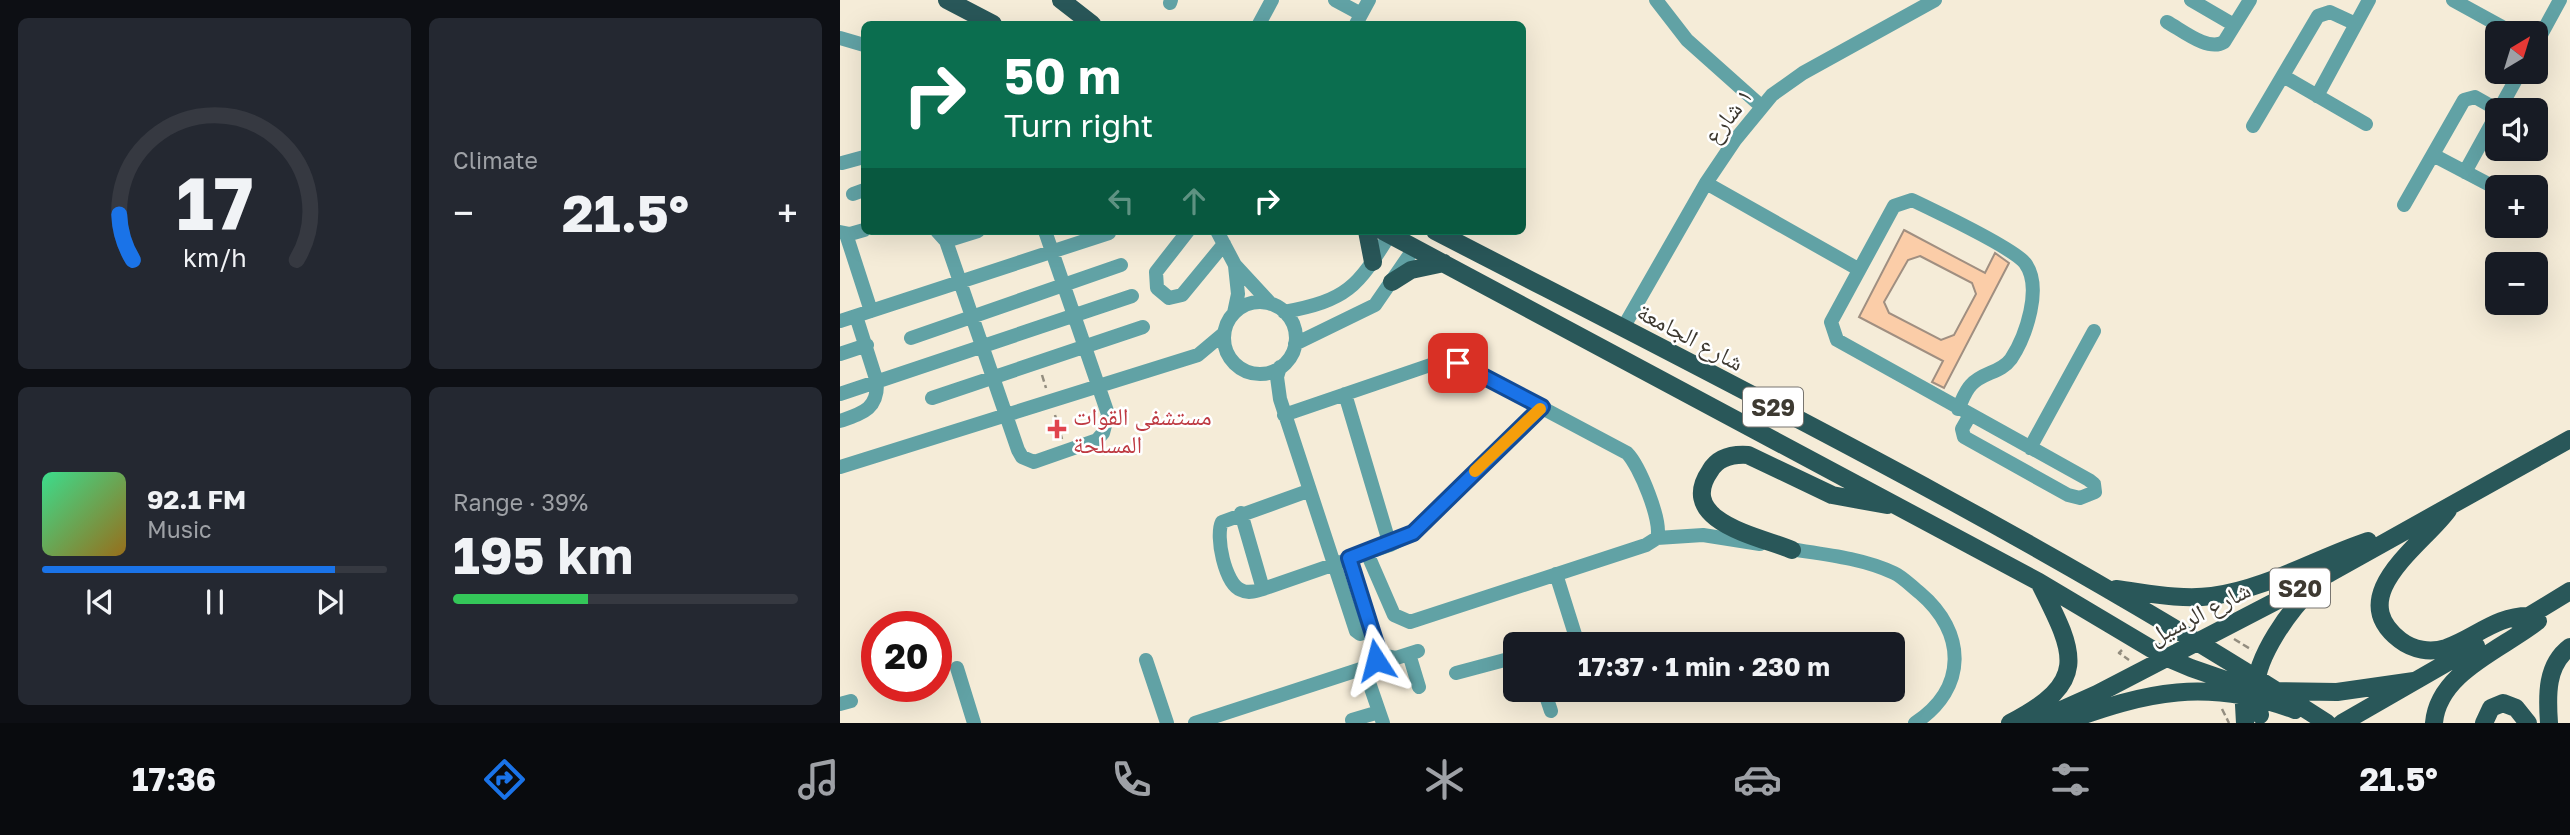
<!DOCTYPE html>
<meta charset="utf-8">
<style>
:root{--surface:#171b24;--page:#242831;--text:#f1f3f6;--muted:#9ea1a6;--line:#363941;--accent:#1a73e8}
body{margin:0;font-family:"Golos Text","Noto Naskh Arabic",sans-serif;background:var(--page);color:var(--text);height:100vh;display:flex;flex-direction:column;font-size:26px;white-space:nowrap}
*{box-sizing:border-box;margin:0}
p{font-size:23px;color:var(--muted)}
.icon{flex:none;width:38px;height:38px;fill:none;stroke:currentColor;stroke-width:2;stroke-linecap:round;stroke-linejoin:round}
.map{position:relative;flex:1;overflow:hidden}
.panel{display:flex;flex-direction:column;gap:18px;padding:18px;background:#0d0f14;width:840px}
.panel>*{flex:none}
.top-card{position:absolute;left:21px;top:21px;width:665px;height:214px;border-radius:10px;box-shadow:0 7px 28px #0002;background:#0b6e4f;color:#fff;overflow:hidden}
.needle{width:46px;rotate:38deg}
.fabs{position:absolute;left:1645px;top:21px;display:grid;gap:14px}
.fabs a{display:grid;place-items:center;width:63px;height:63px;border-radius:10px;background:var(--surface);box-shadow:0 7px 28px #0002;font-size:35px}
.speed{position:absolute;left:21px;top:611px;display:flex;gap:14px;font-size:35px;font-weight:700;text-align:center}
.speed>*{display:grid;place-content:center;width:91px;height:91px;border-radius:50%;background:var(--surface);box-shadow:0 7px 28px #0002;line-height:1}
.speed .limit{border:10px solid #d22;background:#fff;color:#111}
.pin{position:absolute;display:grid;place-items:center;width:60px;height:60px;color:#fff;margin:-30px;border-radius:14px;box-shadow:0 4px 10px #0006}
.me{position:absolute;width:77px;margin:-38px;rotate:351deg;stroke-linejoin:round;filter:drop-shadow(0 0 5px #0008)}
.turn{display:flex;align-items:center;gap:24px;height:147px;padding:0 28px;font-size:32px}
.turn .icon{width:91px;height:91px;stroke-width:2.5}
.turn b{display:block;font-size:49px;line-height:60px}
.lanes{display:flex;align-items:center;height:66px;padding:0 28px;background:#0003;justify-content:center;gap:35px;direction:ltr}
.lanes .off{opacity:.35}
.big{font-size:52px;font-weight:700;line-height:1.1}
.panel .widget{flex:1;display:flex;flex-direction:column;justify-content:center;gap:10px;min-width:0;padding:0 24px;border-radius:10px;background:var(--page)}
.panel .dial{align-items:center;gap:0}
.dial svg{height:182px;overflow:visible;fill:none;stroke:var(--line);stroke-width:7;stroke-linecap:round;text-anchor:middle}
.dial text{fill:var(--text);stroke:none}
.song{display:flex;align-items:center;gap:21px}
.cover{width:84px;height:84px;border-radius:10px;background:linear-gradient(135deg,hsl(150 70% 55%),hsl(40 70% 35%))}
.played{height:7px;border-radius:4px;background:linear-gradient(90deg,var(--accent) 85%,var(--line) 85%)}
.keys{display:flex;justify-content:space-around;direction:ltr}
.heat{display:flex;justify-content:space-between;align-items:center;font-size:38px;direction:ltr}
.charge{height:10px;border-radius:5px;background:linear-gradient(90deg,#34c759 39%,var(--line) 0)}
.panel .tiles{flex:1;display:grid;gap:18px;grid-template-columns:repeat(2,1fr)}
.trip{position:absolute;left:663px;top:632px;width:402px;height:70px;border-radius:10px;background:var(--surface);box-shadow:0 7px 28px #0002;font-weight:700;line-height:70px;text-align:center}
.dock{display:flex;height:112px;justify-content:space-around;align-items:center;background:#090b0e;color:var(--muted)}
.dock .icon{width:49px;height:49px}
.dock .active{color:var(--accent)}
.dock b{font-size:32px;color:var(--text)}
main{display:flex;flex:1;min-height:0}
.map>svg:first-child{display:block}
.building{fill:#fbcda8;stroke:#a08f81;stroke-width:2;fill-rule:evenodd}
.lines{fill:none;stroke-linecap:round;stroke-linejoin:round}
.path{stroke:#938d7f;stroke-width:2.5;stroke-dasharray:7 3.5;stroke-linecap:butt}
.minor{stroke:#61a2a5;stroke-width:14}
.major{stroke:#295759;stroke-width:18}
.route-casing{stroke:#114b97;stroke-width:18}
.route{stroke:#1a73e8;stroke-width:12}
.slow{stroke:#f59e0b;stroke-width:12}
.health-dot{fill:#e0444e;stroke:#fff;stroke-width:2.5}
.labels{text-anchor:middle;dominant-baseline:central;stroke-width:5;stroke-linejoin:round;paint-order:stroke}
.shield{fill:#fff;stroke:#787570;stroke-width:2}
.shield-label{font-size:23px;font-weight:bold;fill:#3e3a32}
.street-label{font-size:24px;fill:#3e3a32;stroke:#fff}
.health-label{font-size:24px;fill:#be3a42;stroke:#fff;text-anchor:start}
</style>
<main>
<section class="panel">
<div class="tiles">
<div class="widget dial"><svg viewBox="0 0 100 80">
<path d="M14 69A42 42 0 1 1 86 69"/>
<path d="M14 69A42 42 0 0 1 8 49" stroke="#1a73e8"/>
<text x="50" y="56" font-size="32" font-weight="700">17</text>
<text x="50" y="72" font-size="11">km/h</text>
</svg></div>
<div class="widget"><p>Climate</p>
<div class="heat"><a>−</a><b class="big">21.5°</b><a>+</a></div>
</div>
<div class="widget">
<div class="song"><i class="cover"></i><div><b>92.1 FM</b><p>Music</p></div></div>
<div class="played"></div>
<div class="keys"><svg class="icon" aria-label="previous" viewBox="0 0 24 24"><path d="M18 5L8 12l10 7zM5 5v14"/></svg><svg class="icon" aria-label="pause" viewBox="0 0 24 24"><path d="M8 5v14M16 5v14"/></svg><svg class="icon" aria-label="next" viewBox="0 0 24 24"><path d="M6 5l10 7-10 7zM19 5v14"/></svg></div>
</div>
<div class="widget"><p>Range · 39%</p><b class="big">195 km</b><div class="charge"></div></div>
</div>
</section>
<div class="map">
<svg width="1730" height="723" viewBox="0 0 1730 723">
<rect width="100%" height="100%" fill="#f5ecd8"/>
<path class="building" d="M1064 230 1145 273 1155 253 1169 263 1104 388 1092 382 1103 361 1019 317ZM1080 256 1132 283 1136 294 1114 335 1101 340 1049 313 1044 302 1068 260Z"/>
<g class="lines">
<path class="path" d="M202 375 206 388
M215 415 222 439
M1394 639 1412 650
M1282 650 1279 653 1289 660
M1382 709 1389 723"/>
<path class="minor" d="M495 0 521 14
M816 0 847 40 921 106
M1351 0 1394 25
M1613 0 1673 33
M330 3 331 0
M1327 22C1342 30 1368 52 1384 42L1410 0
M419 24 432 0
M516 24 529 0
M0 38 24 45
M1696 44 1720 0
M1443 76 1526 124
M1477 96 1529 0
M1659 110 1680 72
M1413 126 1478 16 1490 12 1516 24
M1593 155 1652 186
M2 163 24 157
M1625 172 1657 114
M866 183 1018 269
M13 194 24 190
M1564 205 1624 100 1635 97 1658 110
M97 231 106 241 178 450 182 457 194 462 257 440 263 433 268 414 205 231
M348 231 316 272 317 288 329 298 342 295 384 244
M377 231 395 265 431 304
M0 232 10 234 24 230
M6 234 31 311
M106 241 138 231
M384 338a36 36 0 1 1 72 0a36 36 0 1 1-72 0Z
M444 312C507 300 517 288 550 234
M394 313 398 294 395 266
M0 321 269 233
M783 328 866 183 895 140 932 95 963 73 1095 0
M71 338 281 265
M455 344 535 305 575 247
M0 354 27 345
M440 367 437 377 440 399 516 631 520 634 532 631
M0 394 292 296
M505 394 550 545
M92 398 303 327
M1118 409C1122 401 1125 391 1131 385 1142 372 1161 373 1171 359 1186 336 1203 287 1185 263 1173 248 1093 210 1072 200L1054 206 991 322 997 340 1249 480 1254 484 1255 492 1240 498 1228 495 1124 437 1122 429 1130 415
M444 415 605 360H612L787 453C799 465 823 522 817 538L806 545 570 622 554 615 527 553
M0 421C23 413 38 409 37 382L16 316
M1190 448 1254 331
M0 467 358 355 383 334
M468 491 382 522C375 536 385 584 401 590 408 594 416 591 423 589L550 545 574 533 702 407
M401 513 423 589
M817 538 863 535 920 544
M943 548C980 554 1020 557 1054 573 1063 577 1072 587 1080 593 1126 632 1128 688 1075 723
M716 574 738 644
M720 644 736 640
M538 654 556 658 578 651
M569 654 579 687
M306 660 327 723
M117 668 134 723
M524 668 543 723
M616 673 676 657
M704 690 711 711
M757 690 768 692 780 690
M0 704 11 701
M512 720 539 712
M355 723 524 668 536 660 537 647 509 558"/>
<path class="major" d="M107 0 153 24
M221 0 252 24
M527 231 533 262
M543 231 1199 582 1325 657 1351 668 1403 686 1437 691 1497 692 1574 681
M595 231C897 387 1201 538 1487 723
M552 282 571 270 604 263
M1608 510C1584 544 1502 595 1560 640 1573 650 1590 653 1606 648 1635 638 1657 615 1690 616
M952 550C922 537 835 522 870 471 878 457 893 454 908 455L992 495 1047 505
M1276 589C1308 593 1340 600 1372 596 1426 589 1477 558 1528 541
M1679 622 1730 591
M1403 687 1405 723
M1420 715C1418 706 1416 697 1416 688 1416 657 1450 609 1472 589
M1170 723C1251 681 1235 654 1199 582
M1192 723 1257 694 1490 573 1730 439
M1222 723C1307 691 1367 678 1455 710
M1502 723 1636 646
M1594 723C1598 672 1663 649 1698 621
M1644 723 1651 708 1663 703 1676 708 1688 723
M1709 723C1707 695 1706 665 1730 647"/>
</g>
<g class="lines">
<defs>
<path id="route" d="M536 660 537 647 509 558 573 533 702 407 618 363"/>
</defs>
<use href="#route" class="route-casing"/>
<use href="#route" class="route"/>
<path class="slow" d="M635 471 700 409"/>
</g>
<path class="health-dot" d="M213.5 418.5h7v7h7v7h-7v7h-7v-7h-7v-7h7z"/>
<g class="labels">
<g class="shield">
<rect x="903" y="387.5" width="60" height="39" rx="5"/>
<rect x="1430" y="568.5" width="60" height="39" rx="5"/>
</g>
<g class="shield-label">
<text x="933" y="407">S29</text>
<text x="1460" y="588">S20</text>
</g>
<g class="street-label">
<text transform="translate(887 115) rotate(-52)">١ شارع</text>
<text transform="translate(851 336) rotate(28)">شارع الجامعة</text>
<text transform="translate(1359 612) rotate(-27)">شارع الرسيل</text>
</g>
<g class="health-label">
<text x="233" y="415">مستشفى القوات<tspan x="233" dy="28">المسلحة</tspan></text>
</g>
</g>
</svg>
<div class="fabs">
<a><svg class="needle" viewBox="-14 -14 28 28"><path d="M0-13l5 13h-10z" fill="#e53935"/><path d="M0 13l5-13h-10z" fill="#9ea1a6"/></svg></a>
<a><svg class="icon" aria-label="sound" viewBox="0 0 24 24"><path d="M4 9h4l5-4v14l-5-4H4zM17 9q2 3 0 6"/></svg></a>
<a>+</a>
<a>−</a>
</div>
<div class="speed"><div class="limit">20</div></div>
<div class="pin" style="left:618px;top:363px;background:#d93025"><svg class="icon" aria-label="arrive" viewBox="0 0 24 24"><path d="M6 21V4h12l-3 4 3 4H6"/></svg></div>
<svg class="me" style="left:536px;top:660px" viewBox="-20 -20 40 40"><path d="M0-17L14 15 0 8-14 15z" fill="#1a73e8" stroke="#fff" stroke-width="4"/></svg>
<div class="trip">17:37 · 1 min · 230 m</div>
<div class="top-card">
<div class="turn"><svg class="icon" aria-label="right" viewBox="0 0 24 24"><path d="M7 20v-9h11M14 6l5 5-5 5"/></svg><div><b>50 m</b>Turn right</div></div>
<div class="lanes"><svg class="icon off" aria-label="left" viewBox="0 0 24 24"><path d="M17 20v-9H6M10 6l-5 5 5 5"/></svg><svg class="icon off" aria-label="ahead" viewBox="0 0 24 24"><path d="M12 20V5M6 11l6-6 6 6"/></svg><svg class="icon" aria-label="right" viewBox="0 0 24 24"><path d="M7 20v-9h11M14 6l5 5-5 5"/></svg></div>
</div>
</div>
</main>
<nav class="dock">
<b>17:36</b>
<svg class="icon active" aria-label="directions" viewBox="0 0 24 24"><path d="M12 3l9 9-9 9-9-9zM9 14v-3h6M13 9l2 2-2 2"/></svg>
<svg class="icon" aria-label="music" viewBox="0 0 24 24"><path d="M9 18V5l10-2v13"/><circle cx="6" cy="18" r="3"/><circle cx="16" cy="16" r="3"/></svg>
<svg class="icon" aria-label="phone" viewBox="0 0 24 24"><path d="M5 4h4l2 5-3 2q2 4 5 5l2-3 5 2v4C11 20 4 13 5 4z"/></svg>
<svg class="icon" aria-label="climate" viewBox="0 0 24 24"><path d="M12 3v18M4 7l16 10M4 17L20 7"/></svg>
<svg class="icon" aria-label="car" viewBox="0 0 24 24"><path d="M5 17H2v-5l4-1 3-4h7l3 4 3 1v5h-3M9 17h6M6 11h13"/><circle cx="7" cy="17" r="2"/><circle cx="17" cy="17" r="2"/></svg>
<svg class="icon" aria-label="filters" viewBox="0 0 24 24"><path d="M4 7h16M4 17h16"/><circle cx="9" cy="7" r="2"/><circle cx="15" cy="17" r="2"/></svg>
<b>21.5°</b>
</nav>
